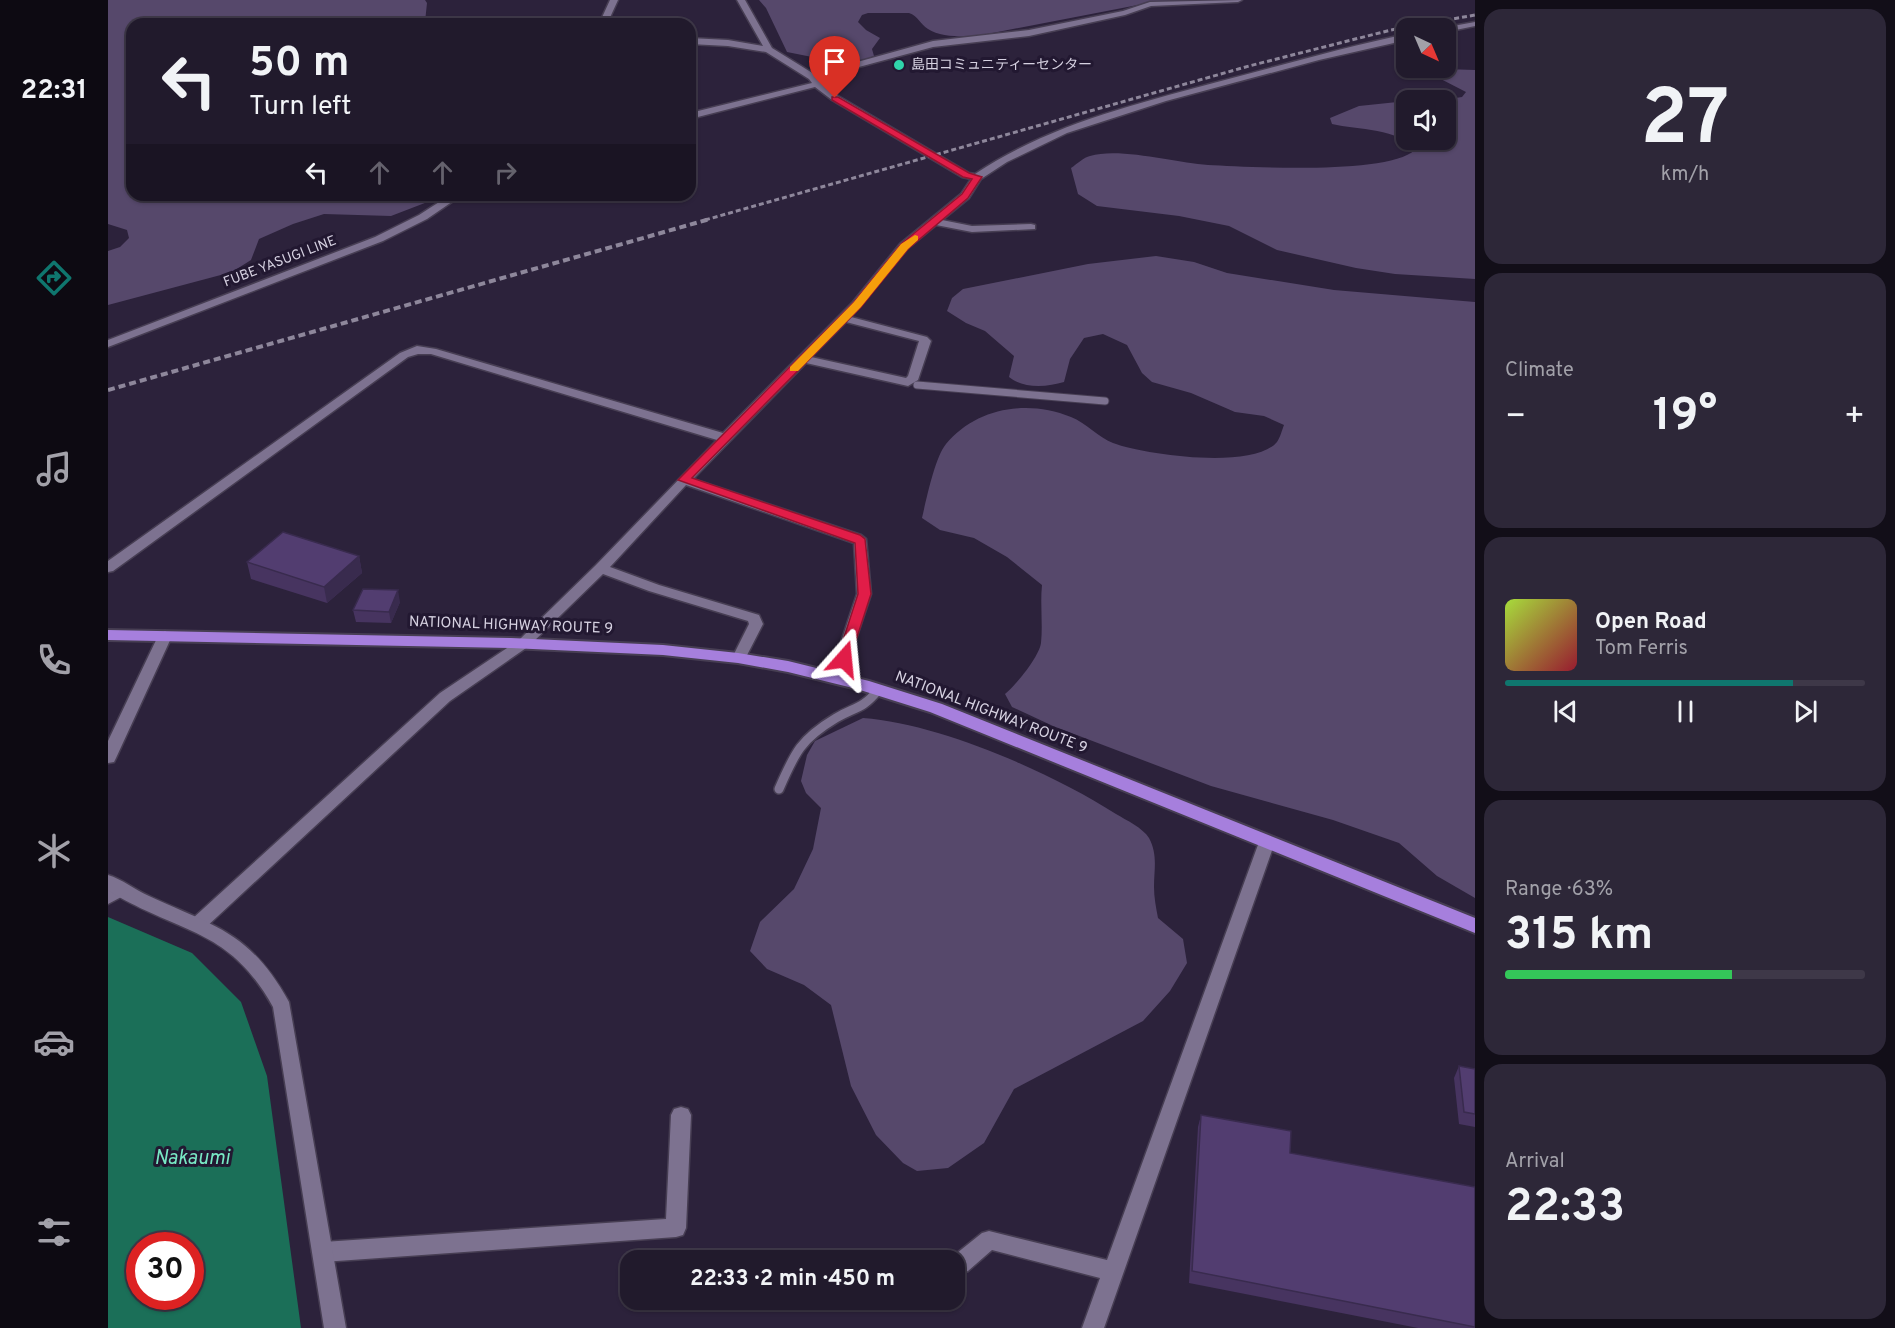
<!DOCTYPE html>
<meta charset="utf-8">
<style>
:root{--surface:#211a2c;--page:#2d2738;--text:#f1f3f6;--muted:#a2a1a9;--line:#3e3848;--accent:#0f766e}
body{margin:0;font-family:Overpass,"Noto Sans JP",sans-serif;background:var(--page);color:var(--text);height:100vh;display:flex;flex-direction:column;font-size:22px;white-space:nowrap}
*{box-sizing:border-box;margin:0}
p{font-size:20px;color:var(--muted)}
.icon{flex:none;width:33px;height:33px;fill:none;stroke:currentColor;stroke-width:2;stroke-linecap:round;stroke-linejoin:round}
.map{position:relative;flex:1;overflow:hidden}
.details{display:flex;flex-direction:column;gap:9px;padding:9px;background:#120e18;width:420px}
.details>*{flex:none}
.guide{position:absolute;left:18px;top:18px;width:570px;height:183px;border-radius:18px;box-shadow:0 2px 4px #0004,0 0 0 2px var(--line);background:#211a2c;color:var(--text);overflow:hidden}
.needle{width:39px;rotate:136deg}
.buttons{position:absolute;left:1288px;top:18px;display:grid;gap:12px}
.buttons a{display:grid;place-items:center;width:60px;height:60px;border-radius:12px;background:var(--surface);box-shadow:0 2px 4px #0004,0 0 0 2px var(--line);font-size:30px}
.speed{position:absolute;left:18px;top:1232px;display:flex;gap:12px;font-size:30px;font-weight:700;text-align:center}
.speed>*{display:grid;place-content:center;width:78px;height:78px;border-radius:50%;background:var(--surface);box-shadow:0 2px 4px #0004,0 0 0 2px var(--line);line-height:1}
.speed .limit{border:9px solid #d22;background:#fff;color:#111}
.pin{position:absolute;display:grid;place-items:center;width:51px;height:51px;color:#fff;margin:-62px -26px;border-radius:50% 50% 50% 0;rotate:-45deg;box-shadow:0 0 6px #0007}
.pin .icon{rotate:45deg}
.me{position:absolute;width:66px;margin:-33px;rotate:18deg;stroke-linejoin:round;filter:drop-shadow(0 0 4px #0008)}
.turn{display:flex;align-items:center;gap:21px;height:126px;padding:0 24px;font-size:27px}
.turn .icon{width:78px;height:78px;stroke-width:2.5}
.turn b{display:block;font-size:42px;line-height:51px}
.lanes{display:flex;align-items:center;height:57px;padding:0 24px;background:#0003;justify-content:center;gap:30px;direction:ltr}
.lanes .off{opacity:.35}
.big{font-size:45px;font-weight:700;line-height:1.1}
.details .tile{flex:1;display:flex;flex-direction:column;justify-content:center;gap:9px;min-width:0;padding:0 21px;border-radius:18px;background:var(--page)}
.details .dial{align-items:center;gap:0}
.dial b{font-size:78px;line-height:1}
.song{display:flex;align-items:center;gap:18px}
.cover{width:72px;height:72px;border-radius:9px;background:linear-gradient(135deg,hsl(80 70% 55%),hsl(350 70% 35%))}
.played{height:6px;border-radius:3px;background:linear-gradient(90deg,var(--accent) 80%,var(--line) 80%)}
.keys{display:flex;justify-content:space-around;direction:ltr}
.heat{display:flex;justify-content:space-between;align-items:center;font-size:33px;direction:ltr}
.charge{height:9px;border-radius:4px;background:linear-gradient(90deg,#34c759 63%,var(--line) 0)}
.trip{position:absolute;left:512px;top:1250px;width:345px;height:60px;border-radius:18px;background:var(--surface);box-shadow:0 2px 4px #0004,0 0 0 2px var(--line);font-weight:700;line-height:60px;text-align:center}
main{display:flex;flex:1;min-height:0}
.tabs{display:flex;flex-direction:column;width:108px;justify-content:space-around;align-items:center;background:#0d0a12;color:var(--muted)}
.tabs .icon{width:42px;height:42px}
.tabs .selected{color:var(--accent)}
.tabs b{font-size:27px;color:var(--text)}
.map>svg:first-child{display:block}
.green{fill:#56486b}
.water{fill:#1b6f58;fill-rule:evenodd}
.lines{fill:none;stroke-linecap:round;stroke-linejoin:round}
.service-far1-casing{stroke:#473e53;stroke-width:9}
.service-casing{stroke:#473e53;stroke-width:12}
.minor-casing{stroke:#473e53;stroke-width:3}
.tertiary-casing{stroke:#473e53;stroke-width:3}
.secondary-casing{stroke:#473e53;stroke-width:3}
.trunk-casing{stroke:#473e53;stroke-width:4}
.service-far1{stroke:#7d7290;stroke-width:7}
.service{stroke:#7d7290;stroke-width:9}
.minor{fill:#7d7290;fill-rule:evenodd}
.tertiary{fill:#7d7290;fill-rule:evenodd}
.secondary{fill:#7d7290;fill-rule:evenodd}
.trunk{fill:#a67fdd;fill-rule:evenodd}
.rail-far1{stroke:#8e879b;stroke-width:3;stroke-dasharray:5 3;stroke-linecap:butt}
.rail{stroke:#8e879b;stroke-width:4;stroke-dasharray:7 4;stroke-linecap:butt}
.wall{fill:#473460}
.shaded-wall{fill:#392b4e}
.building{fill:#523d70;stroke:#392b4e;stroke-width:1.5}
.route{fill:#e11d48;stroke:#92132f;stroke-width:1.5}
.slow{fill:#f59e0b}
.poi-dot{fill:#30d4aa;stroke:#221831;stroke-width:2}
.labels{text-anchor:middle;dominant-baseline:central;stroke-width:6;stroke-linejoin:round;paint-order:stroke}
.far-poi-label{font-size:14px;fill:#d6d1e1;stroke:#221831;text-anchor:start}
.far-street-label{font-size:14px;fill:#d6d1e1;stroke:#221831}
.street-label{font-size:15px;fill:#d6d1e1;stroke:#221831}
.near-water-label{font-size:20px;font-style:italic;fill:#78e8c4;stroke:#221831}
</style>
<main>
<nav class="tabs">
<b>22:31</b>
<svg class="icon selected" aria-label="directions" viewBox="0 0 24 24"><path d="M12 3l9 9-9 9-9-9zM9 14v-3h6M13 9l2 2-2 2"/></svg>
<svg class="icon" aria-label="music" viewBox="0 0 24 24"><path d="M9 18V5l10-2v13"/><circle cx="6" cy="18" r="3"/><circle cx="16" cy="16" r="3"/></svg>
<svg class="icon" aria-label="phone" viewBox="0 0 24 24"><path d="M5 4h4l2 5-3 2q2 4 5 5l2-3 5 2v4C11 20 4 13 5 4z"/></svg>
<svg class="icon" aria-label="climate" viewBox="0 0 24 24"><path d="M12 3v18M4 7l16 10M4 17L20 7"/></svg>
<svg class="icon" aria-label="car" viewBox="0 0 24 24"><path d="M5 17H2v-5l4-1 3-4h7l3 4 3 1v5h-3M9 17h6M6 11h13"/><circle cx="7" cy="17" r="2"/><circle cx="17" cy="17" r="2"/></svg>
<svg class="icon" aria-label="filters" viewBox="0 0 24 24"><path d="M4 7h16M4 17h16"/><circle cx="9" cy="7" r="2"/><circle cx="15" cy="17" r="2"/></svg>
</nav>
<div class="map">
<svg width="1367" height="1328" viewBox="0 0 1367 1328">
<rect width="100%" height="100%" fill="#2c223b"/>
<path class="green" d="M0 0H317L319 3 317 22 314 24H24V195H326L322 201 283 216 216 214 185 224 151 239 143 260 124 272 0 305V251L12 247 21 238 19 230 0 224Z
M651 0H1077L1035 4 869 36C854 37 832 37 820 29 812 24 810 16 801 13H760L754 15 750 22 758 30 772 38 764 49 766 56 742 65 731 62 724 54 714 52 704 57 679 52 658 8Z
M1336 69 1367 70V279L1287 274 1248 268 1169 250 1121 226 1071 216 989 206 970 194 963 168C969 164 976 157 982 156 1012 147 1068 163 1100 165 1141 167 1280 175 1307 150 1292 128 1249 130 1224 124L1222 118 1251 106 1299 101V140H1338V100H1335L1354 97 1358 92 1325 75Z
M1048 256 1086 262 1119 273 1226 290 1367 302V898L1329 876 1291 843 1225 820 1103 786 945 726 904 707 897 694C908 685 931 657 933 643 935 624 932 604 934 585L899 557 866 538 832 530 814 518C818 501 827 457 838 444 868 408 919 399 963 417 978 423 990 437 1005 443 1037 455 1146 470 1169 442 1172 438 1174 430 1176 425L1156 416 1127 412 1083 393 1044 382 1034 373 1019 345 995 334 976 338 962 359 956 382C939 387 916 389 901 377L906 356 877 331 858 323 839 311 844 298 855 289 980 264Z
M755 718C833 724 942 772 1008 814 1018 820 1035 828 1041 838 1050 855 1046 869 1046 887 1046 897 1048 908 1050 918L1075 939 1079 963 1062 991 1035 1021 906 1089 876 1143 840 1168 809 1171 795 1163 768 1135 743 1086 723 1005 696 985 659 969 642 951 652 922 686 889 705 849 713 808 698 793 693 781 699 755 707 741Z"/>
<path class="water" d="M0 917 84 953 133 1002 159 1076 193 1328H0ZM32 1245H82V1296H32Z"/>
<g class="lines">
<defs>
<path id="service-far1" d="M809 385 997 401"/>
<path id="service" d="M671 789C687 752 693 739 728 718 747 707 755 709 770 690"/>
<path id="minor" d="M629 0H637L664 48 706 74 825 41 921 30 1015 11 1042 2 1134 0 1130 2 1043 6 1017 15 921 36 825 47 710 78 730 96 861 173 867 174C942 124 1028 104 1113 81 1175 65 1236 47 1299 34V40L1211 60 1058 101 959 133 899 162 873 179 861 198 834 220 864 226 923 224 927 225V229L864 232 828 225 800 248 743 317 819 337 823 341 810 380 800 386 698 363 585 479 753 535 758 539 763 594 734 681 729 683 721 678 749 594 746 543 578 485 502 567 551 585 651 615 655 624 636 661 631 663 624 658 641 624 640 621 541 591 495 574 421 646 342 701 96 929 90 931 84 929 81 924 84 919 332 693 411 640 488 565 609 440 323 354H310L300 357 5 571 0 572V561L292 353 309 346 328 349 615 433 745 302 792 244 853 194 863 179 854 177 724 100 707 87 582 119V113L704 83 701 79 658 52 620 46 582 44V38L620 40 655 46ZM738 322 811 341 800 376 798 378 703 357Z
M1367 22V26L1338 32V28H1334Z
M1159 836 1165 838 1167 842 996 1328H974L992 1278 884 1250 860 1271 852 1274 846 1271 844 1257 874 1233 881 1231 999 1260 1151 842 1153 838Z
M11 884 17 885 20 890 17 895 0 904V889Z
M573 1107 580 1109 583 1115 578 1228 575 1235 568 1237 215 1262 208 1259 204 1252 208 1245 215 1242 558 1219 563 1115 566 1109Z"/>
<path id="tertiary" d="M57 631 64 636 8 758 6 762 0 763V741L50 636Z
M0 875C14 879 27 890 41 896 108 927 142 932 181 1002L238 1328H216L165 1007C122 929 74 934 6 894L0 890Z"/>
<path id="secondary" d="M502 0H510L499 24H491Z
M342 195H354L319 219 275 241 0 347V340L267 237 311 215Z"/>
<path id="trunk" d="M0 630 403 638 555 645 630 653 680 661 761 681 834 704 1367 918V933L822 712 749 689 680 672 630 663 555 655 403 648 0 640Z"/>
</defs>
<use href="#service-far1" class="service-far1-casing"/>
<use href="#service" class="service-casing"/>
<use href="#minor" class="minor-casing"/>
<use href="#tertiary" class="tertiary-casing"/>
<use href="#secondary" class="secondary-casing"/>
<use href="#trunk" class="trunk-casing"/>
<use href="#service-far1" class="service-far1"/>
<use href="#service" class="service"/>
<use href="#minor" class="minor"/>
<use href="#tertiary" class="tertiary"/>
<use href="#secondary" class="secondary"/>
<use href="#trunk" class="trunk"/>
<path class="rail-far1" d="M597 220 1141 66 1283 30 1367 15"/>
<path class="rail" d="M0 390 602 219"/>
</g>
<path class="wall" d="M251 556 254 573 219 603 143 579 139 562Z
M292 602 283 623 248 622 245 610Z
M1351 1066 1367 1069V1127L1351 1124 1346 1078Z
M1093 1115 1182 1153 1367 1187V1328H1310L1081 1283 1090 1127Z"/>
<path class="shaded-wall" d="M251 556 254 573 219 603 216 587Z
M290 590 292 602 283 623 281 612Z"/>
<path class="building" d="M175 532 251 556 216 587 139 562Z
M255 589 290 590 281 612 245 610Z
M1351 1066 1367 1069V1114L1356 1112Z
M1093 1115 1183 1131 1182 1153 1367 1187V1327L1084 1271Z"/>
<path class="route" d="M724 97H730L861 173 874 177 860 198 800 249 753 307 584 478 752 535 757 539 763 594 742 659 736 663 729 659 750 594 747 543 570 480 746 302 793 244 854 194 864 179 855 177 724 100Z"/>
<path class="slow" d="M807 235 810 236V240L800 249 753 307 690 371H682V367L746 302 793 244Z"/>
<circle class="poi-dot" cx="791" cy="65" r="6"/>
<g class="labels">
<g class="far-poi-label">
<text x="803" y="65">島田コミュニティーセンター</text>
</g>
<g class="far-street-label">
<text transform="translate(172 262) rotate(-21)">FUBE YASUGI LINE</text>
</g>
<g class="street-label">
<text transform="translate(403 626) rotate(2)">NATIONAL HIGHWAY ROUTE 9</text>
<text transform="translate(883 713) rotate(21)">NATIONAL HIGHWAY ROUTE 9</text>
</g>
<g class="near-water-label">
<text x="84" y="1159">Nakaumi</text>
</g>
</g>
</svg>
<div class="buttons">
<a><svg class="needle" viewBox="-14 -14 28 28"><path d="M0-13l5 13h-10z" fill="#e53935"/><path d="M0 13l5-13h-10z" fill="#a2a1a9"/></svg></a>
<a><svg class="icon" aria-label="sound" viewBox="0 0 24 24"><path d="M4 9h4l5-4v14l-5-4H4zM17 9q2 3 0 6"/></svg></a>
</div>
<div class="speed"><div class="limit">30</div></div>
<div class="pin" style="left:727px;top:98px;background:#d93025"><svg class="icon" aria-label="arrive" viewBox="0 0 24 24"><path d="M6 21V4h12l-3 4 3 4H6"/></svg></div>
<svg class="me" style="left:736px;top:659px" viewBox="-20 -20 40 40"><path d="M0-17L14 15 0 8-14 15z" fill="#e11d48" stroke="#fff" stroke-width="4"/></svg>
<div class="trip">22:33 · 2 min · 450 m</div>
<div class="guide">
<div class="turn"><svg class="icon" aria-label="left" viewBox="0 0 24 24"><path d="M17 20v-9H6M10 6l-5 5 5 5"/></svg><div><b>50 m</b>Turn left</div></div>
<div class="lanes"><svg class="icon" aria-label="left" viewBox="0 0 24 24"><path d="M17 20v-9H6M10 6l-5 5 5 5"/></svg><svg class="icon off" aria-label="ahead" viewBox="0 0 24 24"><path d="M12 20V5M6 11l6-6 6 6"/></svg><svg class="icon off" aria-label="ahead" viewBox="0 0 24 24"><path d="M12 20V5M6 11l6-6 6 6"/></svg><svg class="icon off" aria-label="right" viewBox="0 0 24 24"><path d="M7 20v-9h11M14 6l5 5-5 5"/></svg></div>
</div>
</div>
<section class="details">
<div class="tile dial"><b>27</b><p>km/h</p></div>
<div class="tile"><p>Climate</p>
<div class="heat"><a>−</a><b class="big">19°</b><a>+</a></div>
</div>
<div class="tile">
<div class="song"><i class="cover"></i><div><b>Open Road</b><p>Tom Ferris</p></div></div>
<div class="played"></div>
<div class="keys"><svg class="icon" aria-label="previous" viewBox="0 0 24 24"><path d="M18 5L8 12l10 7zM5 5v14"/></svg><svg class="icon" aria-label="pause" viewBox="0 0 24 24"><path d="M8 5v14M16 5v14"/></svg><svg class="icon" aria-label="next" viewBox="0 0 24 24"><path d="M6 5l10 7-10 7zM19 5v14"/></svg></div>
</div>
<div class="tile"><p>Range · 63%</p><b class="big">315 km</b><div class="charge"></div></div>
<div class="tile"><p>Arrival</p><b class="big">22:33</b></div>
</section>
</main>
